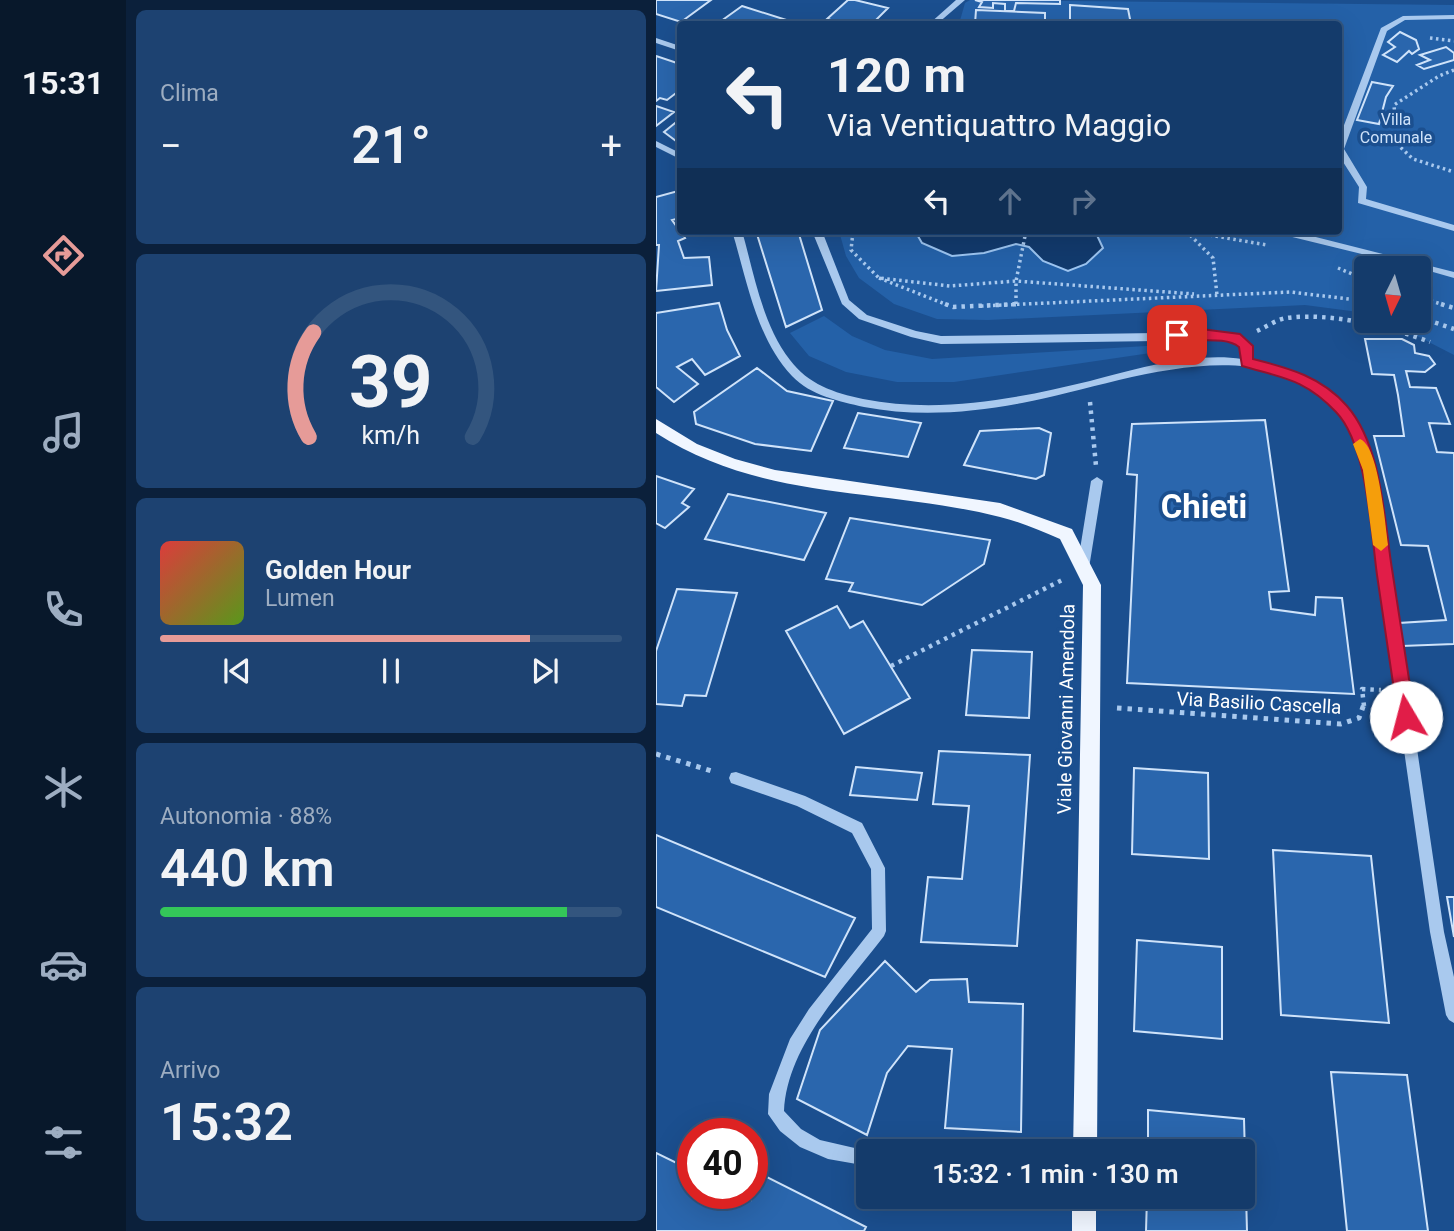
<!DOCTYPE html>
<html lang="it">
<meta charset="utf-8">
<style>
:root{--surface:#143b6b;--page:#1d4271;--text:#f1f3f6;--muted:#9dadc1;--line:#33557e;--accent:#e69b98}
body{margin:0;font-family:Roboto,sans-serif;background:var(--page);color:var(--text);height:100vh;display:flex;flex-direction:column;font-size:26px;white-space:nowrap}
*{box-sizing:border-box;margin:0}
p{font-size:23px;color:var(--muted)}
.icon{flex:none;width:38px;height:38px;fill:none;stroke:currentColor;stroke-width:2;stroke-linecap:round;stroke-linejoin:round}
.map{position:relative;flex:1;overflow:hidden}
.side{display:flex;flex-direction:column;gap:10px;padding:10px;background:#0b203b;width:530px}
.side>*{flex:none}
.hud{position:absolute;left:21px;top:21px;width:665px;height:214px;border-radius:7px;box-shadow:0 7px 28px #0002,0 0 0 2px var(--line);background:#143b6b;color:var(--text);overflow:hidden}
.needle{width:46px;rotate:185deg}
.tools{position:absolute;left:698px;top:256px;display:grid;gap:14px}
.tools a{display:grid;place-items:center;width:77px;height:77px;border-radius:7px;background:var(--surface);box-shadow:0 7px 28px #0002,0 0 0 2px var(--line);font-size:35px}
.speed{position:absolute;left:21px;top:1118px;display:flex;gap:14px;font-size:35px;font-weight:700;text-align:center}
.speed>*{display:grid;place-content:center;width:91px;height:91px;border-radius:50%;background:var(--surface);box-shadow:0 7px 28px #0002,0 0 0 2px var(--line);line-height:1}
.speed .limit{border:10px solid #d22;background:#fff;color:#111}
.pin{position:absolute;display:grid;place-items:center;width:60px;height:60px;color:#fff;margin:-30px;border-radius:14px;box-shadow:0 4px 10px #0006}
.me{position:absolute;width:77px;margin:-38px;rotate:352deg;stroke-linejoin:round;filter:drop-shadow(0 0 5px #0008)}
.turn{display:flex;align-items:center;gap:24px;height:147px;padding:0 35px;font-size:32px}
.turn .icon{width:91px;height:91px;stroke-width:2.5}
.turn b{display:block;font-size:49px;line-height:60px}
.lanes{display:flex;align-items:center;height:66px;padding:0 35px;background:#0003;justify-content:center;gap:35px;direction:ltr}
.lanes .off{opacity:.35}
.big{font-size:52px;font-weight:600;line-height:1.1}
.side .card{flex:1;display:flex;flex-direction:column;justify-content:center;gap:10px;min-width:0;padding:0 24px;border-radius:10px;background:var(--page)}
.side .dial{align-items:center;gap:0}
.dial svg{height:182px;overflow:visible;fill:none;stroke:var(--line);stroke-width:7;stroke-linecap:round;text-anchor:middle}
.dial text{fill:var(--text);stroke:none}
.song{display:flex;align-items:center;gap:21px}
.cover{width:84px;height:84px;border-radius:10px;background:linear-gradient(135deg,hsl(0 70% 55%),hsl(90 70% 35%))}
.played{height:7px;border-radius:4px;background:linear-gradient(90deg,var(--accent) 80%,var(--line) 80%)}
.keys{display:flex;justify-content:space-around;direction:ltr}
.heat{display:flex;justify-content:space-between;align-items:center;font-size:38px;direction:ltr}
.charge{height:10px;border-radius:5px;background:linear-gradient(90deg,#34c759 88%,var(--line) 0)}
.trip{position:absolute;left:200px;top:1139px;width:399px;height:70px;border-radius:7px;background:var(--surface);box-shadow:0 7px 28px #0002,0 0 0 2px var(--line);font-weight:600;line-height:70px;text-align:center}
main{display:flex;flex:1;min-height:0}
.tab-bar{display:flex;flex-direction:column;width:126px;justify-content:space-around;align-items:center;background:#08182b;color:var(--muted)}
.tab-bar .icon{width:49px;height:49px}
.tab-bar .active{color:var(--accent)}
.tab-bar b{font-size:32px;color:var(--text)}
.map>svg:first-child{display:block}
.green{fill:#2461a8}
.water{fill:#123a6d;stroke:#9cc4f0;stroke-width:2}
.building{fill:#2a66ad;stroke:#cfe3fa;stroke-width:2}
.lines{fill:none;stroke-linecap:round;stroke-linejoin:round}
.path-far2{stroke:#a9c9ee;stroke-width:3.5;stroke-dasharray:2.5 3.5;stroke-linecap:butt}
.path-far1{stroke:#a9c9ee;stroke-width:4.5;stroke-dasharray:3.5 5;stroke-linecap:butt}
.path{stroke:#a9c9ee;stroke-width:5;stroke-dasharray:4.5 6;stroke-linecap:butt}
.minor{fill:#a9c9ee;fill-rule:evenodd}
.major{fill:#f0f6ff;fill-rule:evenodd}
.route{fill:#e11d48;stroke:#92132f;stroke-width:2}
.slow{fill:#f59e0b}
.labels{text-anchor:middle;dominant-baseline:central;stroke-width:7;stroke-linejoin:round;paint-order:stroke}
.far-park-label{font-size:16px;fill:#cfe3fa;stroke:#1b4f8f}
.street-label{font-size:19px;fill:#fff;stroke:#1b4f8f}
.town-label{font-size:33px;font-weight:bold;fill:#fff;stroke:#1b4f8f}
</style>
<main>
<nav class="tab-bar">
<b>15:31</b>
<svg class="icon active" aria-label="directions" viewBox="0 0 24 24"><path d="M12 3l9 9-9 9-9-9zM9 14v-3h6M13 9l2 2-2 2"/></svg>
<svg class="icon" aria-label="music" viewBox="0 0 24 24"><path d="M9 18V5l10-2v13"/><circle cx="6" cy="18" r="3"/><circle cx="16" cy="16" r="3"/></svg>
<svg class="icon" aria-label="phone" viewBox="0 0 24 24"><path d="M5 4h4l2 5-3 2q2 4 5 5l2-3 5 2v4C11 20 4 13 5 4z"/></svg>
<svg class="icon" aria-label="climate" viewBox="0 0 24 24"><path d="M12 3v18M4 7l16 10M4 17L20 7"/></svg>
<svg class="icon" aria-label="car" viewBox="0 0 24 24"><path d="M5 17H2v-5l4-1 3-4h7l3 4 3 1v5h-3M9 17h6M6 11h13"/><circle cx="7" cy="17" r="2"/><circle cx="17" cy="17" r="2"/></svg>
<svg class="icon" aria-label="filters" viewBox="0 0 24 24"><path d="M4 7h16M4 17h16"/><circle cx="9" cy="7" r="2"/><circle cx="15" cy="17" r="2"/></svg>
</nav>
<section class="side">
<div class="card"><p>Clima</p>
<div class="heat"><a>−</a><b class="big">21°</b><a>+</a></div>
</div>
<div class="card dial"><svg viewBox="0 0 100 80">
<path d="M14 69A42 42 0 1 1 86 69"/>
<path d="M14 69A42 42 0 0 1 16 23" stroke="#e69b98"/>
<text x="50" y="56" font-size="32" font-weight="700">39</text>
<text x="50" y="72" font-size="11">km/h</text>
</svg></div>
<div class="card">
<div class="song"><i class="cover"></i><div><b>Golden Hour</b><p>Lumen</p></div></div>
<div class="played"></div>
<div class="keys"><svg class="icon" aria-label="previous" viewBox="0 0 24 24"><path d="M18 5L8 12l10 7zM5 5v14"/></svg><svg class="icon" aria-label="pause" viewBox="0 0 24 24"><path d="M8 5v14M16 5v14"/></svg><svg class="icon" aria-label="next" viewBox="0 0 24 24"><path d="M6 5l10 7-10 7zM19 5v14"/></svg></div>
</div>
<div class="card"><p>Autonomia · 88%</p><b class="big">440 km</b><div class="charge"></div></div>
<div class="card"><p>Arrivo</p><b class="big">15:32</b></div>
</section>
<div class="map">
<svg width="798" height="1231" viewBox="0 0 798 1231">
<rect width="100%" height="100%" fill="#1b4f8f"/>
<path class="green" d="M314 0 798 5V355L730 320H763V268H710V313L649 305 332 320 281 319 238 304 203 278 190 256 183 231H682V24H303L309 3Z
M168 316 196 336 229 350 276 359 539 343 549 345 298 382H241L190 372 153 356 134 333Z"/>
<path class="water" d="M259 231H439L447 248 430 264 412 271 387 261 373 247 360 244 328 253 296 256 266 243Z"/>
<path class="building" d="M0 0H55L25 22 0 14Z
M192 0H199L232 8 216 24 204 21 200 24H192L171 19Z
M319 0H404V4L360 3 358 11H349V4L337 3V8L323 7 326 2Z
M414 5 472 9 475 24H414Z
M86 6 143 24H61Z
M320 10 389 13V24H319Z
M744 32 760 40 763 49 756 54 753 51 741 62 727 55 739 47 732 42Z
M790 47 798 53V60L768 69 761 65 774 60 764 55Z
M0 56 24 64V90L11 100 4 98 0 101Z
M716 82 737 86 730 97 723 124 701 120Z
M0 106 18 112 0 126Z
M24 119V144L8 132Z
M22 191 24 218 16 220 29 238 22 241 28 258 53 257 56 285 0 291 3 245H0V197Z
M100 231H142L166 310 130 327Z
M63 303 71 330 84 356 49 375 36 359 21 367 42 384 18 402 0 387V313Z
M709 339H746L758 345 759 353 773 356 779 364 769 372 750 371 754 387 780 388 794 424 773 423 781 452 798 453V644L746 646 743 623 790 620 772 546 745 545 718 436H748L742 395 738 375 716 374Z
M101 368 131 391 177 401 155 451 99 444 40 424 38 412Z
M202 413 265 423 252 457 188 448Z
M609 420 633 591 613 592 615 609 659 615 660 597 686 598 698 694 471 683 481 475 471 474 476 424Z
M383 428 395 433 388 475 380 479 308 465 324 431Z
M0 476 38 489 26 503 33 507 9 528 0 523Z
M72 494 170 513 148 560 49 539Z
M194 518 334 540 328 564 266 605 193 591 197 583 170 579Z
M21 589 81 593 50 696 29 695 26 706 0 704V651Z
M181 606 194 628 207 621 254 698 188 734 130 631Z
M316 650 376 652 373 718 310 715Z
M283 751 374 755 361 946 265 942 272 877 306 879 313 806 277 804Z
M200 767 266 773 261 800 194 795Z
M478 768 552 773 553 859 476 854Z
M0 835 199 918 169 977 0 907Z
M617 850 715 856 733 1023 625 1015Z
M791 897H798V937Z
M481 940 566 947V1039L478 1031Z
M229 961 260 992 274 980 311 979 313 1002 367 1004 365 1132 289 1128 296 1049 252 1046 231 1073 211 1135 141 1099 164 1030Z
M675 1072 751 1075 772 1231H691Z
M492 1110 588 1119 591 1231H490L491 1197H586V1152H492Z
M0 1153 37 1171V1194H81L95 1200 107 1175 210 1227 208 1231H0Z"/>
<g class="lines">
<path class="path-far2" d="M774 38 798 41
M798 70 783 76 738 105 741 144 757 159 798 172
M530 231 557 258 561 295
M530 231 611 245
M197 232 195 250 223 278 294 286 360 281 538 294
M682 268 710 280
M223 278 294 306
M763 297 791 306
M360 304V281L370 231
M325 306 634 292 710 301"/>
<path class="path-far1" d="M289 304 297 307 364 304
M785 304 798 308
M763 317 798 329
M601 331C610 327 621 319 631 318 674 312 734 327 774 342
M434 402 440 466
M235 666 406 580
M708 706 706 689 725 690"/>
<path class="path" d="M461 708 685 724 703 718 708 704
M0 754 59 772"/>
<path class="minor" d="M300 0H309L281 24H273Z
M798 15V19L749 20 731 31 688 149 711 187 710 199 798 225V231L702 203 703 187 682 154V141L725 28 747 16Z
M0 38 24 46V51L0 43Z
M0 141 24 153V159L0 147Z
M76 231H86C98 273 106 324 134 360 152 384 178 393 207 399 283 414 360 399 434 381 480 369 538 352 586 359L585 347 577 341 571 340 285 344 255 337 203 319 186 304 156 231H166L193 300 211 315 260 331 285 336 571 332 584 335 594 343 596 360C633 366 674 382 695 414 707 431 712 451 720 470L788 932 798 977V1023L793 1020 790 1015 774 932 708 470C701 451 696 428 682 412 604 323 463 385 366 403 314 413 260 417 208 407 183 401 155 396 136 376 100 338 91 280 76 231Z
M619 231H636L798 272V278L763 268 624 234Z
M441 477 447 481 433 568 431 571H423L421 568 435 481Z
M80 772 149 796 206 823 229 868 230 931 228 936C190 986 131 1045 128 1111L145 1129 164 1140 216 1152H212V1166L172 1159 144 1147 124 1131 112 1114 113 1094 134 1039 153 1009 216 929 215 869 196 833 141 806 75 783 73 778 75 773Z"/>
<path class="major" d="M0 419 41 444 79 459 119 470 344 503 416 529 445 585 441 1152H417L427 585 404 539C384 531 365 522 344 517 226 487 107 502 0 433Z
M416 1197H440V1231H416Z"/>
</g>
<path class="route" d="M545 329 584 334 597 346V359C633 368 666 377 691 406 726 446 728 519 736 569 744 619 751 668 759 717L756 723 750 725 744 723 742 717C735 670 728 622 721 575 715 531 711 444 680 412 649 379 627 378 586 366L583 347C565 333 528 347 515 335L521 330Z"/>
<path class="slow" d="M704 439C723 446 729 524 732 545L725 551 717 545 707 470 697 444Z"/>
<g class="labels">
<g class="far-park-label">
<text x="740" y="119">Villa<tspan x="740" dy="18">Comunale</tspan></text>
</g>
<g class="street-label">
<text transform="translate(603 703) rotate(3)">Via Basilio Cascella</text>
<text transform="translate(410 709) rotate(-89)">Viale Giovanni Amendola</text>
</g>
<g class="town-label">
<text x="548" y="506">Chieti</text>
</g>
</g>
</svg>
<div class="tools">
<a><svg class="needle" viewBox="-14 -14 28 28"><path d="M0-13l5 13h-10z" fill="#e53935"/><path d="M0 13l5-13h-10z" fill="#9dadc1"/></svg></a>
</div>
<div class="speed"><div class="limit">40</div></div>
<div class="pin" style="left:521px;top:335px;background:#d93025"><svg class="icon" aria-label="arrive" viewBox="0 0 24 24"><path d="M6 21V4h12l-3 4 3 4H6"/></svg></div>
<svg class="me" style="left:750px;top:717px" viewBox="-20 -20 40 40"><circle r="19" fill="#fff"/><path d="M0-13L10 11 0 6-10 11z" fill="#e11d48"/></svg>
<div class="trip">15:32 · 1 min · 130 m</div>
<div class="hud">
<div class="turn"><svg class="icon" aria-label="left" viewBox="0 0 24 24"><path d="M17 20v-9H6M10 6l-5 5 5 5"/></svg><div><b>120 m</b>Via Ventiquattro Maggio</div></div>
<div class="lanes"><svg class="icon" aria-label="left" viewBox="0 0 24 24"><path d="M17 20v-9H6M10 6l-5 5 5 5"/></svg><svg class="icon off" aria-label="ahead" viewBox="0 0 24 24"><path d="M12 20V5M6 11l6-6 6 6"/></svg><svg class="icon off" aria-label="right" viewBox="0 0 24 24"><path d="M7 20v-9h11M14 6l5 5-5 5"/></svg></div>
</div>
</div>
</main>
